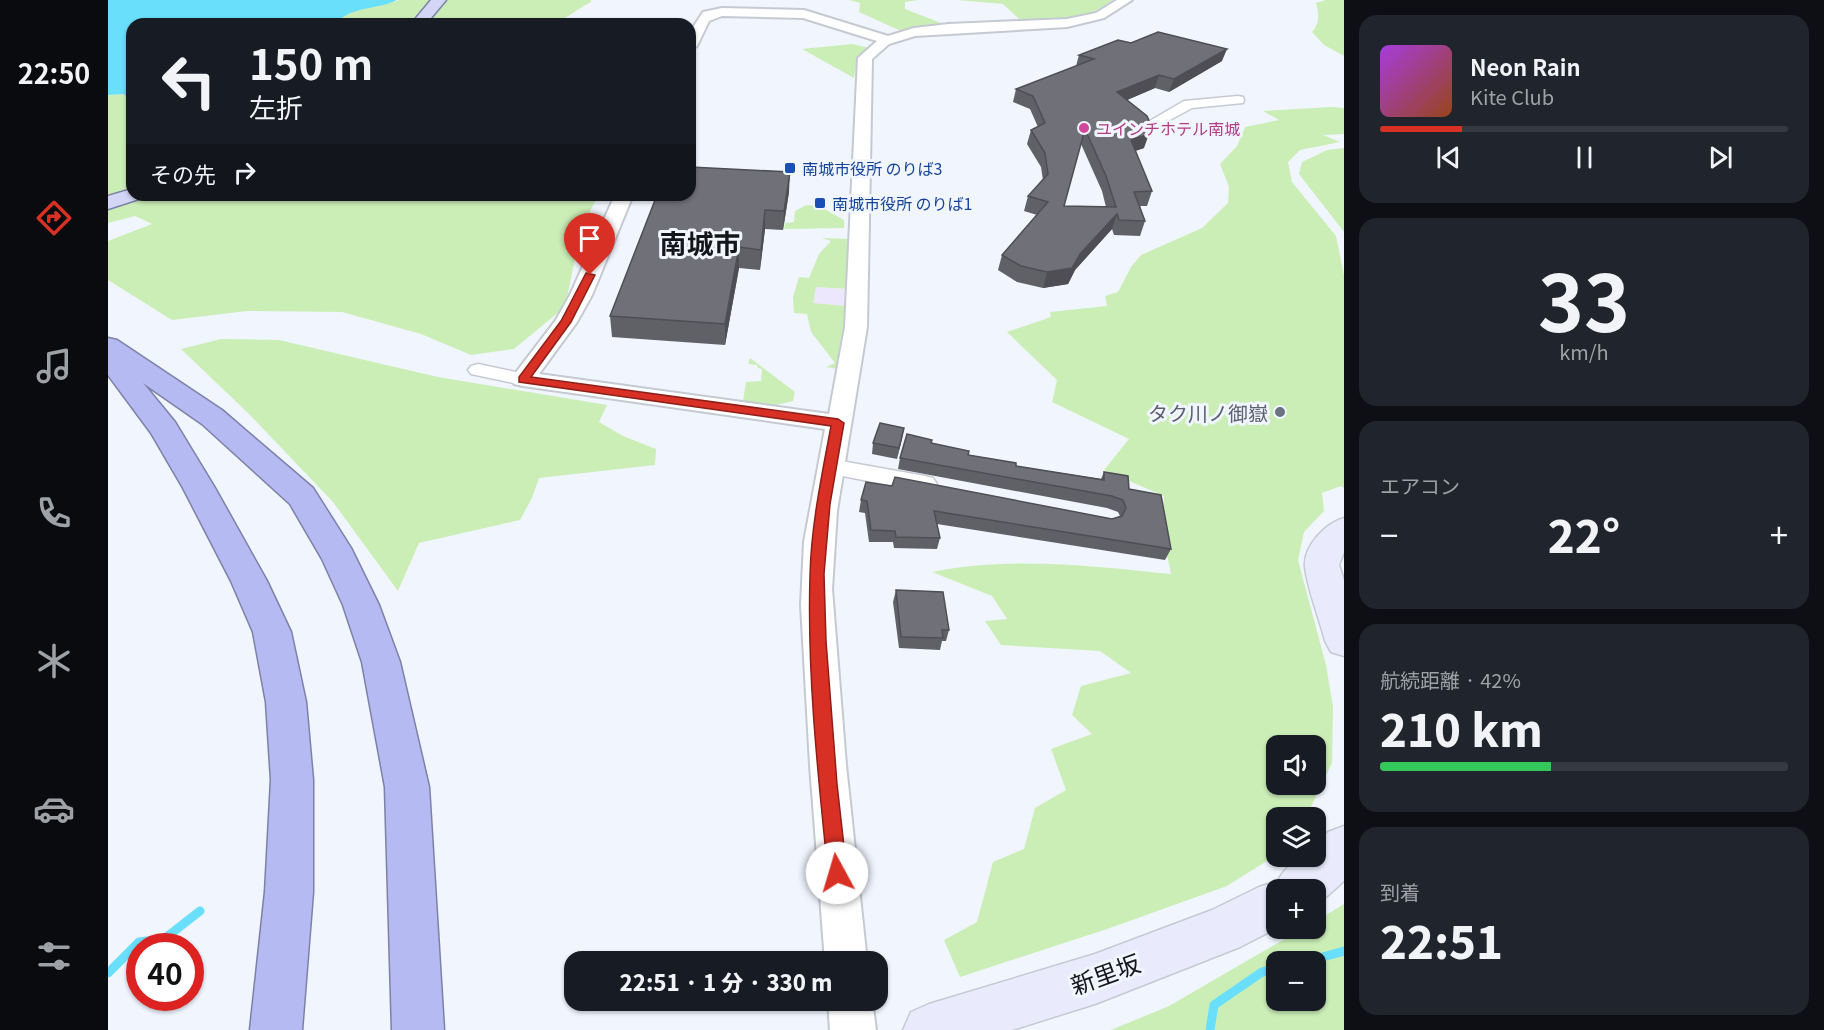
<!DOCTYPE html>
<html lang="ja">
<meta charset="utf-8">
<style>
:root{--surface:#171b24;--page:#20242c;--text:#f1f3f6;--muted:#9ea1a6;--line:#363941;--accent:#d93025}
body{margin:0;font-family:Georgia,"Noto Sans JP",serif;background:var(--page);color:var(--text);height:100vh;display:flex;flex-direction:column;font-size:22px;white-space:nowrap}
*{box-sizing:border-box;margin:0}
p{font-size:20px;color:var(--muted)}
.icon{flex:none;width:33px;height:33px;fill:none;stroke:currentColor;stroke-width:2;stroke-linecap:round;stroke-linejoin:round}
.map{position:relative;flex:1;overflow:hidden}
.drawer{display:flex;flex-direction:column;gap:15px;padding:15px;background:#0d0f14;width:480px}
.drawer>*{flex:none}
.hud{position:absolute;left:18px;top:18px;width:570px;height:183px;border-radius:18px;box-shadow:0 2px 4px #0004;background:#171b24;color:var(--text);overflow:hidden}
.tools{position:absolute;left:1158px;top:735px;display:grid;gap:12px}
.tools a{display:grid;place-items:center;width:60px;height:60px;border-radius:12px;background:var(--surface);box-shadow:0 2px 4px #0004;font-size:30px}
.speed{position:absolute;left:18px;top:933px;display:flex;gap:12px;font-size:30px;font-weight:700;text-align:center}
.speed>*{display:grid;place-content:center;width:78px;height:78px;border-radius:50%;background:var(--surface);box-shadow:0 2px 4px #0004;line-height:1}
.speed .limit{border:9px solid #d22;background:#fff;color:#111}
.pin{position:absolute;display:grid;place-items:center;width:51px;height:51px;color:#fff;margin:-62px -26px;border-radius:50% 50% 50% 0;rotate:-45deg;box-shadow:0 0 6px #0007}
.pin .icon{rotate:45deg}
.me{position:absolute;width:66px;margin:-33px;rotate:354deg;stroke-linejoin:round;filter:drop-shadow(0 0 4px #0008)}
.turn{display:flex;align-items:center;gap:21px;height:126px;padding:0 24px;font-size:27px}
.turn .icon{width:78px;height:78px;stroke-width:2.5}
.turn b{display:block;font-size:42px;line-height:51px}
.then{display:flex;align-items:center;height:57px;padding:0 24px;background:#0003;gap:12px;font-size:22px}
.big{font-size:45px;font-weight:800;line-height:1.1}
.drawer .widget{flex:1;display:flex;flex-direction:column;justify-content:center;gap:9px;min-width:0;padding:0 21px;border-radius:18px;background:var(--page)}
.drawer .dial{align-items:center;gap:0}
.dial b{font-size:78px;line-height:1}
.song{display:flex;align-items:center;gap:18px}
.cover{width:72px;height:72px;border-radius:9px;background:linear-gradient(135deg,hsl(280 70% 55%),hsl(20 70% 35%))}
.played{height:6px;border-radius:3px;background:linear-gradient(90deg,var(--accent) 20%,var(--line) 20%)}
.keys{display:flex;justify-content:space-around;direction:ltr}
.heat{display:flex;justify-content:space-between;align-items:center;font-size:33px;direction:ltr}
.charge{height:9px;border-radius:4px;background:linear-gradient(90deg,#34c759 42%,var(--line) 0)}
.trip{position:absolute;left:456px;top:951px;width:324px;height:60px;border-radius:18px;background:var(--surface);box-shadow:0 2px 4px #0004;font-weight:800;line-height:60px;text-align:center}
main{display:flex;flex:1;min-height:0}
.tabs{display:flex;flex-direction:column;width:108px;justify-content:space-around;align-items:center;background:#090b0e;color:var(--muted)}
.tabs .icon{width:42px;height:42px}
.tabs .active{color:var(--accent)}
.tabs b{font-size:27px;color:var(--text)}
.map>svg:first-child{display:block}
.commercial{fill:#ede7fd}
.green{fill:#cbeeb7;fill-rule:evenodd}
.water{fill:#69dffb}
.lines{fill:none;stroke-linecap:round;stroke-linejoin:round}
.stream{stroke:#69dffb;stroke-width:9}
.minor-casing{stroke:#c5cad2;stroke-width:3}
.tertiary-casing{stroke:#c5cad2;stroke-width:4}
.secondary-casing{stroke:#c5cad2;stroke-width:3}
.primary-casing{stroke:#7d81a6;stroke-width:3}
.motorway-casing{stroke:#7d81a6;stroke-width:3}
.minor{fill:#fff;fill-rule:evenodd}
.tertiary{fill:#fff;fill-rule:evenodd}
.secondary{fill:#e9eafb;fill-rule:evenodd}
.primary{fill:#d3d6f7;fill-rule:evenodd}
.motorway{fill:#b6baf2;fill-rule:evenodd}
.wall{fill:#606067;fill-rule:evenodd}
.shaded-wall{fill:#4e4e54}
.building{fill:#707078;stroke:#4e4e54;stroke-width:1.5;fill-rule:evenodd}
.route{fill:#d93025;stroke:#8d1f18;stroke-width:1.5}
.hotel-dot{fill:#d1479c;stroke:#f0f5fe;stroke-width:2}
.transit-dot{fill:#1a4fb4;stroke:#f0f5fe;stroke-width:2}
.worship-dot{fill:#6b7280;stroke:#f0f5fe;stroke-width:2}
.labels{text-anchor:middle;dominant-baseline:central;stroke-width:6;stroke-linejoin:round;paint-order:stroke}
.far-hotel-label{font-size:16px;fill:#b23c85;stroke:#f0f5fe;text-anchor:start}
.far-transit-label{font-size:16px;fill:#164399;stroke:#f0f5fe;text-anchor:start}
.worship-label{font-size:20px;fill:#5b616d;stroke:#f0f5fe;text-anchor:end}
.near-street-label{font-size:24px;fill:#141619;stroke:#f0f5fe}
.far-town-label{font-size:27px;font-weight:bold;fill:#141619;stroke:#f0f5fe}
</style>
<main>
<nav class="tabs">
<b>22:50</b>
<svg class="icon active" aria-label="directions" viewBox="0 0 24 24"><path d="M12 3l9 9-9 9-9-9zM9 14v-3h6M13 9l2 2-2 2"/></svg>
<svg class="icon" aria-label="music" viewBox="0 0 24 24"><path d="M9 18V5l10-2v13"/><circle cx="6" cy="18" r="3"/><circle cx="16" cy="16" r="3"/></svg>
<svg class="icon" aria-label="phone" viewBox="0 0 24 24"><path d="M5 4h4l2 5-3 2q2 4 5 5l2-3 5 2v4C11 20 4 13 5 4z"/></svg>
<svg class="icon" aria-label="climate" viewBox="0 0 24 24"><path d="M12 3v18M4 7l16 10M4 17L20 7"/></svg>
<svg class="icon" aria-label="car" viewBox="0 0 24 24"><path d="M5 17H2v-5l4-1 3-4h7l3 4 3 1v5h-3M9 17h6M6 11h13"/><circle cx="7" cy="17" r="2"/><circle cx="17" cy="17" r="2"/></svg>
<svg class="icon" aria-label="filters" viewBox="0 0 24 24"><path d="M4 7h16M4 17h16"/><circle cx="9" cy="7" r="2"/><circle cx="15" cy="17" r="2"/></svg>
</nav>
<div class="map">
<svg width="1236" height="1030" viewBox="0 0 1236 1030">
<rect width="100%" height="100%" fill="#f0f5fe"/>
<path class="commercial" d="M708 287 740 289 738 306 705 303Z"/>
<path class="green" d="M291 0H324L299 24H228C241 6 271 8 291 0Z
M339 0H483V2C471 8 454 22 443 24H314Z
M741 0H811L797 2V9L841 26 793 31 751 12 752 3Z
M849 0H1005L982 14 958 19 920 21 912 20 895 4Z
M1218 0H1236V56L1216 45 1204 32C1212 23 1211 14 1208 3Z
M744 44 761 48 749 60 746 78 694 49Z
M16 94 24 103V188L0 196V95Z
M1224 107 1236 108V134L1215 135 1232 142 1192 150 1180 162 1184 182 1228 236 1236 275V488L1233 486 1214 493 1216 511 1196 532 1190 560 1218 665 1225 707 1224 763 1198 817 1168 818V853L1165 857 1119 886 1002 928 852 977 836 940 869 922 885 862 916 849 927 808 958 790 943 749 984 734 964 715 973 686 1023 673 992 651 893 645 877 621 899 619 884 596 824 572C903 556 984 566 1063 574L1055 535 1056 496 996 470 1021 439 944 402 949 380 899 332 943 317 942 312 999 306 997 296 1010 292 1023 267 1033 255 1094 228 1120 203 1121 187 1112 164 1129 146 1137 127 1171 120 1155 111ZM1168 746H1208V784H1168Z
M1236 148V232L1191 174 1194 162 1219 150Z
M37 195H490L473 230 457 307 406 349 363 355 313 334 234 312 139 311 64 320 0 280V241L44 224 27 216 0 223V208Z
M698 205 711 206 736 220V228L676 229 677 223 686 222 687 211Z
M714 238 743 239 745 248 741 332 735 370 718 367 727 363 703 332 699 314 686 313 685 297 691 277 701 278 711 254 723 241ZM708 287 740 289 738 306 705 303Z
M113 339 171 340 330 377 499 405 491 422 515 436 548 449 547 465 431 478 424 498 412 520 311 543 290 591 225 502 141 414 73 349Z
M642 358 687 392 685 401 668 405 635 401 638 382 653 381 654 369 650 368 649 365 640 364Z
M1236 904V1030H1003L1061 1006 1194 929 1208 928V921ZM1168 962H1208V1000H1168Z"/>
<path class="water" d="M0 0H289C270 10 241 6 228 24H24V103L16 94 0 95Z"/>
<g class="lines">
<path class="stream" d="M1196 962 1236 951
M0 973 31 942 56 939 92 911
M1102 1030 1106 1005 1154 972 1168 969"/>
<defs>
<path id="minor" d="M1130 96 1135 97 1136 100 1135 103 1084 108 1045 129 1040 130 1033 126 1076 101Z
M370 364 422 375 425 379 422 383 415 385 363 374 360 370 363 366Z
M722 459 817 476 825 478 829 484 825 490 817 492 714 472 711 467 714 462Z"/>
<path id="tertiary" d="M1009 0H1024L996 18 959 27 807 36 781 44 764 59 759 327 729 511 724 589 738 765 759 962H717L702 765 693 605 696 542 717 429 415 386 406 384 403 379 448 320 462 295 507 195H525L484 295 469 322 431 374 721 414 737 327 750 58 769 41 695 18 614 16 601 21 589 46 582 50V32L595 12 614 8 696 10 780 36 806 28 841 24 959 19 988 13Z
M720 1000H764L768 1030H722Z"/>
<path id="secondary" d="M1236 518V552L1231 565 1236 580V656L1223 652 1217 641C1211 617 1200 591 1197 567 1195 546 1218 523 1236 518Z
M1236 826V881L1208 906V890H1168L1169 928 1132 947 987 1004 904 1030H795L803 1012 821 1004 987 954 1104 910 1151 887 1170 881C1177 866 1192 856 1208 856V846L1220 832Z"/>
<path id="primary" d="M323 0H338L318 24H303Z
M24 189V195H35L31 199 0 209V196Z"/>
<path id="motorway" d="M0 338 9 340 114 410 205 488 243 548 271 605 292 662 321 787 336 1030H284L277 787 254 662 235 605 214 559 182 504 94 424 35 383 67 422 107 488 159 581 183 632 198 702 205 780V892L194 1030H142L157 892 163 780 158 702 145 632 123 581 75 488 43 433 0 375Z"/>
</defs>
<use href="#minor" class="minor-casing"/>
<use href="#tertiary" class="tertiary-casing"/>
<use href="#secondary" class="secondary-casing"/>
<use href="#primary" class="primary-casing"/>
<use href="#motorway" class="motorway-casing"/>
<use href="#minor" class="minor"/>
<use href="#tertiary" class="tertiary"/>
<use href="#secondary" class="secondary"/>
<use href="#primary" class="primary"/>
<use href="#motorway" class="motorway"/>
</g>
<path class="wall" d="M971 55 1114 61 1061 92 1047 88 1019 100 1036 148 1027 151 1044 191 1039 206H1032L1037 221 1032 236 1006 235 1004 229 967 270 960 284 935 288 909 282 890 270 894 255 929 215 916 211 920 196 935 180 933 167 919 144 923 130 930 127 922 109 905 102 908 89 968 66ZM973 144 994 191 998 207 956 206Z
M681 192 675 230 657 229 652 270 631 268 617 345 504 337 502 316Z
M796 428 789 459 764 454 765 443Z
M823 443 860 455 908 466 993 479 996 472 1021 489 1063 549 1057 560 829 524 832 538 829 549 786 548 785 542H761L757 513 751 512 753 500 784 486 1004 519 1012 516 1010 512 999 508 790 469 792 458Z
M788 590 841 630 838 641H834L832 650 791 648 785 602Z"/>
<path class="shaded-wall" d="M1119 49 1114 61 1061 92 1066 79Z
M1051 75 1047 88 1005 106 1009 92Z
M1041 134 1036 148 1018 154 1023 140Z
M682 172 681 192 675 230 676 211Z
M657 210V229L652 270 653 250Z
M1009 214 1004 229 967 270 960 284 935 288 939 272 972 254Z
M631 247V268L617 345V324Z
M796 428 794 439 789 459 791 448Z"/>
<path class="building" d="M1050 32 1119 49 1066 79 1051 75 1009 92 1039 116 1043 125 1041 134 1023 140 1044 191 1026 192 1037 221 1011 220 1009 214 972 254 964 268 939 272 913 266 894 255 940 202 920 196 940 174 937 153 923 130 937 123 925 96 908 89 986 59 971 55 1010 40 1023 43ZM977 129 998 176 1008 207 956 206Z
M582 167 682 172 676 211 657 210 653 250 631 247 617 324 502 316 549 195H582Z
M772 423 796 428 791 448 765 443Z
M799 434 824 440 823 443 861 451 860 455 908 463V466L996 480V472L1020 476 1021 489 1053 495 1063 549 826 511 832 538 788 537 787 531 763 530 759 501 753 500 758 482 784 486 787 477 1004 519 1014 516 1018 508 1015 500 1004 496 792 458Z
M788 590 835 592 841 630H834L835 638 793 637Z"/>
<path class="route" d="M478 273 487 275 463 322 423 377 730 419 736 423 722 504 716 574 718 641 729 784 739 873 736 880 729 883 723 880 720 873C710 775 699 674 702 576 703 525 714 475 723 426L411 382V377L453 321Z"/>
<circle class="hotel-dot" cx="976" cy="128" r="6"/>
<g class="transit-dot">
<rect x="676" y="162" width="12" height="12" rx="3"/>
<rect x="706" y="197" width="12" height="12" rx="3"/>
</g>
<circle class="worship-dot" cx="1172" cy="412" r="6"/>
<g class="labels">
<g class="far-hotel-label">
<text x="988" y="128">ユインチホテル南城</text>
</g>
<g class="far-transit-label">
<text x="694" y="168">南城市役所 のりば3</text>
<text x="724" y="203">南城市役所 のりば1</text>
</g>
<g class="worship-label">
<text x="1160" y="412">タク川ノ御嶽</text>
</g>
<g class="near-street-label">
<text transform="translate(997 973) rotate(-20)">新里坂</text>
</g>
<g class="far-town-label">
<text x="592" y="242">南城市</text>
</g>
</g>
</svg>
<div class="tools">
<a><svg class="icon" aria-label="sound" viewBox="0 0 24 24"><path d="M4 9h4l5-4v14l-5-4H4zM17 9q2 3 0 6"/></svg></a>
<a><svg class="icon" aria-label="layers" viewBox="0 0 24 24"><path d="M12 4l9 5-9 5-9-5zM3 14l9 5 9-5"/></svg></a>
<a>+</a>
<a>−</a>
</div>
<div class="speed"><div class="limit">40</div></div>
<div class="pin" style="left:482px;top:275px;background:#d93025"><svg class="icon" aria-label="arrive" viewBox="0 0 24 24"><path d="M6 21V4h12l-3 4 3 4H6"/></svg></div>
<svg class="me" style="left:729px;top:873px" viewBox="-20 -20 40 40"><circle r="19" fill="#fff"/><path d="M0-13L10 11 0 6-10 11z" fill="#d93025"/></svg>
<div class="trip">22:51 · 1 分 · 330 m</div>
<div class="hud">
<div class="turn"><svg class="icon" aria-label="left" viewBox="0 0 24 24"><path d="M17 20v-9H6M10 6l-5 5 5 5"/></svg><div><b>150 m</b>左折</div></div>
<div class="then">その先<svg class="icon" aria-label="right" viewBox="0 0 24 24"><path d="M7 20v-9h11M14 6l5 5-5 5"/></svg></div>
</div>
</div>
<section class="drawer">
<div class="widget">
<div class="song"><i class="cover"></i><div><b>Neon Rain</b><p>Kite Club</p></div></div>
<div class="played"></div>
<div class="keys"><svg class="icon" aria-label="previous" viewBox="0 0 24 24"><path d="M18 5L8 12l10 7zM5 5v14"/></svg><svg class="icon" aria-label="pause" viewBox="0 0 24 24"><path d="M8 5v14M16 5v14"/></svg><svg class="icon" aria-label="next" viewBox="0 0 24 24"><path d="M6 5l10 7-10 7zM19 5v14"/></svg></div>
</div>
<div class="widget dial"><b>33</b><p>km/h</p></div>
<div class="widget"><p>エアコン</p>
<div class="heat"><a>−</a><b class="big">22°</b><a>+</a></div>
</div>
<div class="widget"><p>航続距離 · 42%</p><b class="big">210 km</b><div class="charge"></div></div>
<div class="widget"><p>到着</p><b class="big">22:51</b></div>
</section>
</main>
